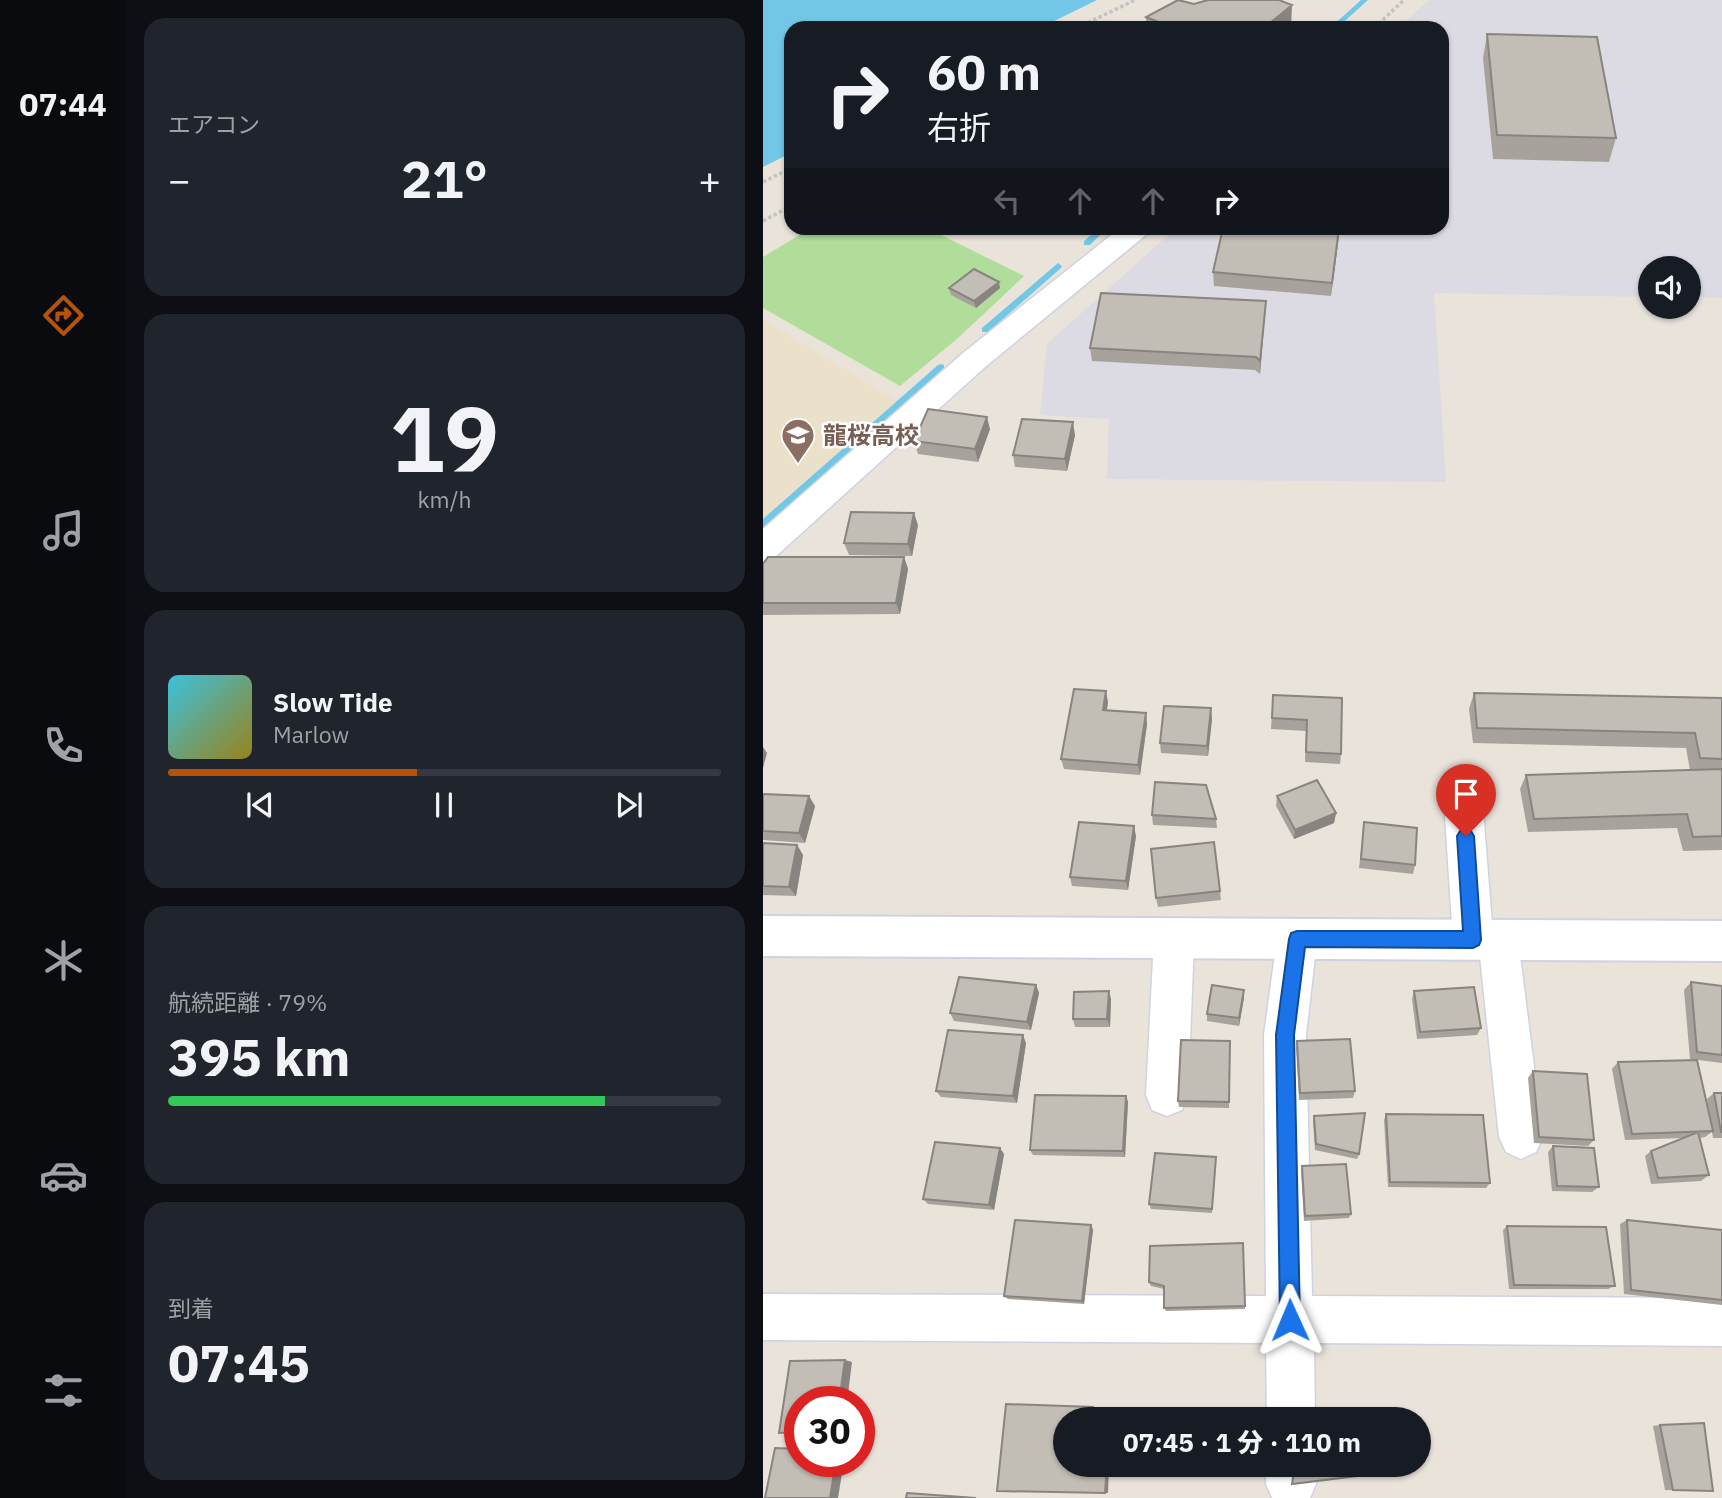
<!DOCTYPE html>
<html lang="ja">
<meta charset="utf-8">
<style>
:root{--surface:#171b24;--page:#20242c;--text:#f1f3f6;--muted:#9ea1a6;--line:#363941;--accent:#b45309}
body{margin:0;font-family:"IBM Plex Sans","Noto Sans JP",sans-serif;background:var(--page);color:var(--text);height:100vh;display:flex;flex-direction:column;font-size:26px;white-space:nowrap}
*{box-sizing:border-box;margin:0}
p{font-size:23px;color:var(--muted)}
.icon{flex:none;width:38px;height:38px;fill:none;stroke:currentColor;stroke-width:2;stroke-linecap:round;stroke-linejoin:round}
.map{position:relative;flex:1;overflow:hidden}
.drawer{display:flex;flex-direction:column;gap:18px;padding:18px;background:#0d0f14;width:637px}
.drawer>*{flex:none}
.top-card{position:absolute;left:21px;top:21px;width:665px;height:214px;border-radius:21px;box-shadow:0 2px 5px #0004;background:#171b24;color:var(--text);overflow:hidden}
.tools{position:absolute;left:875px;top:256px;display:grid;gap:14px}
.tools a{display:grid;place-items:center;width:63px;height:63px;border-radius:50%;background:var(--surface);box-shadow:0 2px 5px #0004;font-size:35px}
.speed{position:absolute;left:21px;top:1386px;display:flex;gap:14px;font-size:35px;font-weight:700;text-align:center}
.speed>*{display:grid;place-content:center;width:91px;height:91px;border-radius:50%;background:var(--surface);box-shadow:0 2px 5px #0004;line-height:1}
.speed .limit{border:10px solid #d22;background:#fff;color:#111}
.pin{position:absolute;display:grid;place-items:center;width:60px;height:60px;color:#fff;margin:-72px -30px;border-radius:50% 50% 50% 0;rotate:-45deg;box-shadow:0 0 7px #0007}
.pin .icon{rotate:45deg}
.me{position:absolute;width:77px;margin:-38px;rotate:359deg;stroke-linejoin:round;filter:drop-shadow(0 0 5px #0008)}
.turn{display:flex;align-items:center;gap:24px;height:147px;padding:0 28px;font-size:32px}
.turn .icon{width:91px;height:91px;stroke-width:2.5}
.turn b{display:block;font-size:49px;line-height:60px}
.lanes{display:flex;align-items:center;height:66px;padding:0 28px;background:#0003;justify-content:center;gap:35px;direction:ltr}
.lanes .off{opacity:.35}
.big{font-size:52px;font-weight:800;line-height:1.1}
.drawer .card{flex:1;display:flex;flex-direction:column;justify-content:center;gap:10px;min-width:0;padding:0 24px;border-radius:21px;background:var(--page)}
.drawer .dial{align-items:center;gap:0}
.dial b{font-size:91px;line-height:1}
.song{display:flex;align-items:center;gap:21px}
.cover{width:84px;height:84px;border-radius:10px;background:linear-gradient(135deg,hsl(190 70% 55%),hsl(50 70% 35%))}
.played{height:7px;border-radius:4px;background:linear-gradient(90deg,var(--accent) 45%,var(--line) 45%)}
.keys{display:flex;justify-content:space-around;direction:ltr}
.heat{display:flex;justify-content:space-between;align-items:center;font-size:38px;direction:ltr}
.charge{height:10px;border-radius:5px;background:linear-gradient(90deg,#34c759 79%,var(--line) 0)}
.trip{position:absolute;left:290px;top:1407px;width:378px;height:70px;border-radius:35px;background:var(--surface);box-shadow:0 2px 5px #0004;font-weight:800;line-height:70px;text-align:center}
main{display:flex;flex:1;min-height:0}
.tabs{display:flex;flex-direction:column;width:126px;justify-content:space-around;align-items:center;background:#090b0e;color:var(--muted)}
.tabs .icon{width:49px;height:49px}
.tabs .selected{color:var(--accent)}
.tabs b{font-size:32px;color:var(--text)}
.map>svg:first-child{display:block}
.industrial{fill:#dcdae2}
.education{fill:#ebe0ca}
.green{fill:#b0dd99}
.water{fill:#72c7e7}
.lines{fill:none;stroke-linecap:round;stroke-linejoin:round}
.stream{fill:#72c7e7;fill-rule:evenodd}
.street-casing{stroke:#cfd2e0;stroke-width:3}
.secondary-casing{stroke:#cfd2e0;stroke-width:4}
.path{stroke:#c3c3c3;stroke-width:3.5;stroke-dasharray:3.5 2.5;stroke-linecap:butt}
.street{fill:#fff;fill-rule:evenodd}
.secondary{fill:#fff;fill-rule:evenodd}
.wall{fill:#a7a39c}
.shaded-wall{fill:#88847f}
.building{fill:#c2bdb5;stroke:#88847f;stroke-width:2}
.route{fill:#1a73e8;stroke:#114b97;stroke-width:2}
.labels{text-anchor:middle;dominant-baseline:central;stroke-width:5;stroke-linejoin:round;paint-order:stroke}
.education-label{font-size:24px;font-weight:bold;fill:#785e54;stroke:#fff;text-anchor:start}
</style>
<main>
<nav class="tabs">
<b>07:44</b>
<svg class="icon selected" aria-label="directions" viewBox="0 0 24 24"><path d="M12 3l9 9-9 9-9-9zM9 14v-3h6M13 9l2 2-2 2"/></svg>
<svg class="icon" aria-label="music" viewBox="0 0 24 24"><path d="M9 18V5l10-2v13"/><circle cx="6" cy="18" r="3"/><circle cx="16" cy="16" r="3"/></svg>
<svg class="icon" aria-label="phone" viewBox="0 0 24 24"><path d="M5 4h4l2 5-3 2q2 4 5 5l2-3 5 2v4C11 20 4 13 5 4z"/></svg>
<svg class="icon" aria-label="climate" viewBox="0 0 24 24"><path d="M12 3v18M4 7l16 10M4 17L20 7"/></svg>
<svg class="icon" aria-label="car" viewBox="0 0 24 24"><path d="M5 17H2v-5l4-1 3-4h7l3 4 3 1v5h-3M9 17h6M6 11h13"/><circle cx="7" cy="17" r="2"/><circle cx="17" cy="17" r="2"/></svg>
<svg class="icon" aria-label="filters" viewBox="0 0 24 24"><path d="M4 7h16M4 17h16"/><circle cx="9" cy="7" r="2"/><circle cx="15" cy="17" r="2"/></svg>
</nav>
<section class="drawer">
<div class="card"><p>エアコン</p>
<div class="heat"><a>−</a><b class="big">21°</b><a>+</a></div>
</div>
<div class="card dial"><b>19</b><p>km/h</p></div>
<div class="card">
<div class="song"><i class="cover"></i><div><b>Slow Tide</b><p>Marlow</p></div></div>
<div class="played"></div>
<div class="keys"><svg class="icon" aria-label="previous" viewBox="0 0 24 24"><path d="M18 5L8 12l10 7zM5 5v14"/></svg><svg class="icon" aria-label="pause" viewBox="0 0 24 24"><path d="M8 5v14M16 5v14"/></svg><svg class="icon" aria-label="next" viewBox="0 0 24 24"><path d="M6 5l10 7-10 7zM19 5v14"/></svg></div>
</div>
<div class="card"><p>航続距離 · 79%</p><b class="big">395 km</b><div class="charge"></div></div>
<div class="card"><p>到着</p><b class="big">07:45</b></div>
</section>
<div class="map">
<svg width="959" height="1498" viewBox="0 0 959 1498">
<rect width="100%" height="100%" fill="#e9e3da"/>
<path class="industrial" d="M666 0H959V298L926 297V268H887V297L671 293 683 482 344 479 346 419 277 415 284 344 413 228H679V28H635Z"/>
<path class="education" d="M0 320 141 405 0 525Z"/>
<path class="green" d="M48 228H164L261 276 195 338 137 386 0 308V257Z"/>
<path class="water" d="M0 0H334L277 28H28V153L0 167Z"/>
<g class="lines">
<path class="stream" d="M598 0H605L574 28H567Z
M336 228H344L327 245H321V241Z
M295 263 299 266 298 268 225 332H219V328Z
M178 364 181 365V369L3 527 0 528V519L175 365Z"/>
<defs>
<path id="street" d="M357 228H388L384 234 222 367 12 557 0 561V529L200 353Z
M699 769 712 773 718 785 729 924 735 921 749 927 755 940 780 1137 773 1152 758 1159 743 1152 736 1137 717 956 710 959 696 953 690 940 680 785 686 773Z
M411 920 425 926 431 939 425 1095 419 1110 404 1116 389 1110 383 1095 391 939 397 926Z
M534 920 548 926 554 939 543 1035 549 1296 959 1298V1346L551 1343 552 1419H504L503 1343 0 1340V1294L503 1296 501 1035 514 939 520 926Z
M503 1465H553V1484L547 1498H509L503 1484Z"/>
<path id="secondary" d="M0 916 959 921V961L0 956Z"/>
</defs>
<use href="#street" class="street-casing"/>
<use href="#secondary" class="secondary-casing"/>
<path class="path" d="M314 28 372 0
M374 28 386 22
M611 28 641 0
M0 182 28 168
M0 221 28 206"/>
<use href="#street" class="street"/>
<use href="#secondary" class="secondary"/>
</g>
<path class="wall" d="M431 4 528 28H383V17Z
M724 34 853 138 846 162 730 159 720 58Z
M577 228 568 296 451 286 450 272Z
M186 288H237L213 308 188 295Z
M502 314 497 374 492 370 329 361 327 348Z
M227 429 215 462 155 454 151 441Z
M312 435 304 471 252 467 250 455Z
M155 525 149 556 86 555 81 543Z
M141 557 145 569 137 614 0 615V564Z
M711 693 959 698V850L920 851 914 828 765 832 757 789 763 775 927 770 923 748 710 743 706 709Z
M510 695 579 698 578 754 577 764 542 762 543 731 508 729Z
M345 702 344 710 383 713 384 724 377 775 301 769 298 759Z
M449 719 445 756 398 753 397 743Z
M0 794 52 806 42 843 0 840Z
M514 796 573 813 571 823 531 839 513 806Z
M389 815 453 819 454 828 390 825Z
M601 822 652 865 650 874 596 868Z
M373 836 365 890 309 886 307 877Z
M0 843 34 845 40 855 33 896 0 895Z
M457 891 458 900 395 907 393 898Z
M928 982 959 986V1063L927 1059 921 990Z
M273 985 276 993 268 1030 191 1021 187 1013Z
M481 990V998L476 1026 444 1021V1014Z
M651 991 718 1028 714 1035 654 1039 649 999Z
M348 999 347 1027H312L310 1019Z
M467 1041 466 1108 416 1107 415 1101Z
M534 1041 592 1091 590 1098 536 1100 533 1048Z
M263 1043 254 1103 178 1097 173 1091Z
M855 1062 947 1118 944 1099 951 1093H959V1138H950L949 1132 942 1137 937 1138 946 1175 938 1181 888 1184 882 1156 888 1151 920 1138 862 1140 849 1069Z
M770 1071 831 1140 825 1146 771 1143 765 1078Z
M363 1096 365 1102 362 1157 270 1155 267 1150Z
M623 1114 727 1183 723 1188 625 1187 621 1120Z
M551 1116 596 1154 594 1159 552 1150 550 1122Z
M790 1146 836 1187 829 1192 789 1191 785 1152Z
M241 1154 231 1210 165 1204 160 1199Z
M453 1163 449 1213 388 1209 386 1204Z
M539 1166 588 1214 586 1218 541 1221 538 1171Z
M864 1220 959 1230V1305L861 1294 857 1224Z
M328 1225 330 1230 321 1304 245 1299 241 1296Z
M744 1226 852 1286 845 1289H746L740 1230Z
M480 1243 482 1309 403 1311 401 1308V1289L388 1286 386 1282Z
M897 1425 950 1491 902 1490 890 1426Z"/>
<path class="shaded-wall" d="M529 5 528 28H501Z
M576 228H577L568 296 569 283Z
M236 282 237 288 213 308 211 301Z
M503 301 502 314 497 374V361Z
M224 417 227 429 215 462 212 449Z
M310 422 312 435 304 471 302 459Z
M151 513 155 525 149 556 145 544Z
M141 557 145 569 137 614 133 603Z
M343 691 345 702 342 721 340 710Z
M448 708 449 719 445 756 444 746Z
M383 713 384 724 377 775 375 765Z
M0 747 4 753 0 768Z
M46 796 52 806 42 843 36 833Z
M573 813 571 823 531 839 532 830Z
M371 826 373 836 365 890 363 881Z
M34 845 40 855 33 896 26 887Z
M273 985 276 993 268 1030 264 1022Z
M481 990V998L476 1026V1018Z
M346 991 348 999 347 1027 344 1019Z
M260 1035 263 1043 254 1103 250 1096Z
M363 1096 365 1102 362 1157 360 1151Z
M237 1148 241 1154 231 1210 226 1205Z
M328 1225 330 1230 321 1304 319 1301Z
M82 1360 89 1362 84 1402H76Z
M330 1407 333 1409 332 1419H329Z
M73 1461H81L75 1498H67Z
M344 1465H346L345 1493H342Z"/>
<path class="building" d="M415 0 431 4 445 0H516L529 5 501 28H399L403 25 383 17Z
M724 34 834 37 853 138 734 135Z
M460 228H576L569 283 450 272Z
M211 269 236 282 211 301 186 288Z
M338 293 503 301 497 361 493 357 327 348Z
M165 409 224 417 212 449 151 441Z
M259 419 310 422 302 459 250 455Z
M88 512 151 513 145 544 81 543Z
M5 557H141L133 603H0V564Z
M311 689 343 691 340 710 383 713 375 765 298 759Z
M711 693 959 698V759L937 758 932 733 714 728Z
M510 695 579 698 578 754 543 752 544 720 509 718Z
M401 706 448 708 444 746 397 743Z
M959 769V836L930 837 924 814 771 819 763 775Z
M554 780 573 813 532 830 514 796Z
M392 782 443 785 453 819 389 815Z
M0 794 46 796 36 833 0 831Z
M316 822 371 826 363 881 307 877Z
M601 822 654 828 652 865 598 859Z
M451 842 457 891 393 898 388 849Z
M0 843 34 845 26 887 0 886Z
M196 977 273 985 264 1022 187 1013Z
M928 982 959 986V1055L934 1052Z
M449 985 481 990 476 1018 444 1014Z
M711 987 718 1028 657 1032 651 991Z
M346 991 344 1019H310L311 992Z
M185 1030 260 1035 250 1096 173 1091Z
M587 1039 592 1091 537 1093 534 1041Z
M418 1040 467 1041 466 1102 415 1101Z
M934 1060 950 1131 869 1134 855 1062Z
M770 1071 824 1074 831 1140 776 1137Z
M951 1093H959V1132H958Z
M272 1095 363 1096 360 1151 267 1150Z
M602 1113 596 1154 553 1144 551 1116Z
M623 1114 720 1115 727 1183 627 1182Z
M935 1132 946 1175 895 1178 888 1151Z
M172 1142 237 1148 226 1205 160 1199Z
M790 1146 831 1148 836 1187 794 1186Z
M392 1153 453 1157 449 1209 386 1204Z
M583 1164 588 1214 542 1216 539 1166Z
M252 1220 328 1225 319 1301 241 1296Z
M864 1220 959 1230V1300L868 1290Z
M744 1226 843 1227 852 1286 751 1285Z
M480 1243 482 1306 401 1308V1286L386 1282 387 1246Z
M82 1360 76 1402H37V1432L16 1433 27 1361Z
M243 1404 330 1407 329 1419H303V1465H344L342 1493 234 1491Z
M941 1423 950 1491 910 1490 897 1425Z
M12 1448 37 1449V1461H73L67 1498H2Z
M532 1465H602V1475L529 1484Z
M144 1493 213 1498H143Z"/>
<path class="route" d="M703 829 708 831 711 836 718 940 716 945 710 948 542 947 531 1035 537 1320 534 1327 527 1330 520 1327 517 1320 513 1035 526 939 528 933 534 931H700L694 836 697 831Z"/>
<defs>
<symbol id="school-pin" viewBox="-11 -11 22 30"><path d="M0 17L-7.5 6A9.5 9.5 0 1 1 7.5 6Z" fill="#8d6e63" stroke="#fff"/><path d="M0-5L7-2L0 1L-7-2ZM-4 1L0 2.5L4 1V4Q0 6-4 4Z" fill="#fff"/></symbol>
</defs>
<g fill-rule="evenodd">
<use href="#school-pin" x="16" y="416" width="38" height="52"/>
</g>
<g class="labels">
<g class="education-label">
<text x="60" y="435">龍桜高校</text>
</g>
</g>
</svg>
<div class="tools">
<a><svg class="icon" aria-label="sound" viewBox="0 0 24 24"><path d="M4 9h4l5-4v14l-5-4H4zM17 9q2 3 0 6"/></svg></a>
</div>
<div class="speed"><div class="limit">30</div></div>
<div class="pin" style="left:703px;top:836px;background:#d93025"><svg class="icon" aria-label="arrive" viewBox="0 0 24 24"><path d="M6 21V4h12l-3 4 3 4H6"/></svg></div>
<svg class="me" style="left:527px;top:1320px" viewBox="-20 -20 40 40"><path d="M0-17L14 15 0 8-14 15z" fill="#1a73e8" stroke="#fff" stroke-width="4"/></svg>
<div class="trip">07:45 · 1 分 · 110 m</div>
<div class="top-card">
<div class="turn"><svg class="icon" aria-label="right" viewBox="0 0 24 24"><path d="M7 20v-9h11M14 6l5 5-5 5"/></svg><div><b>60 m</b>右折</div></div>
<div class="lanes"><svg class="icon off" aria-label="left" viewBox="0 0 24 24"><path d="M17 20v-9H6M10 6l-5 5 5 5"/></svg><svg class="icon off" aria-label="ahead" viewBox="0 0 24 24"><path d="M12 20V5M6 11l6-6 6 6"/></svg><svg class="icon off" aria-label="ahead" viewBox="0 0 24 24"><path d="M12 20V5M6 11l6-6 6 6"/></svg><svg class="icon" aria-label="right" viewBox="0 0 24 24"><path d="M7 20v-9h11M14 6l5 5-5 5"/></svg></div>
</div>
</div>
</main>
